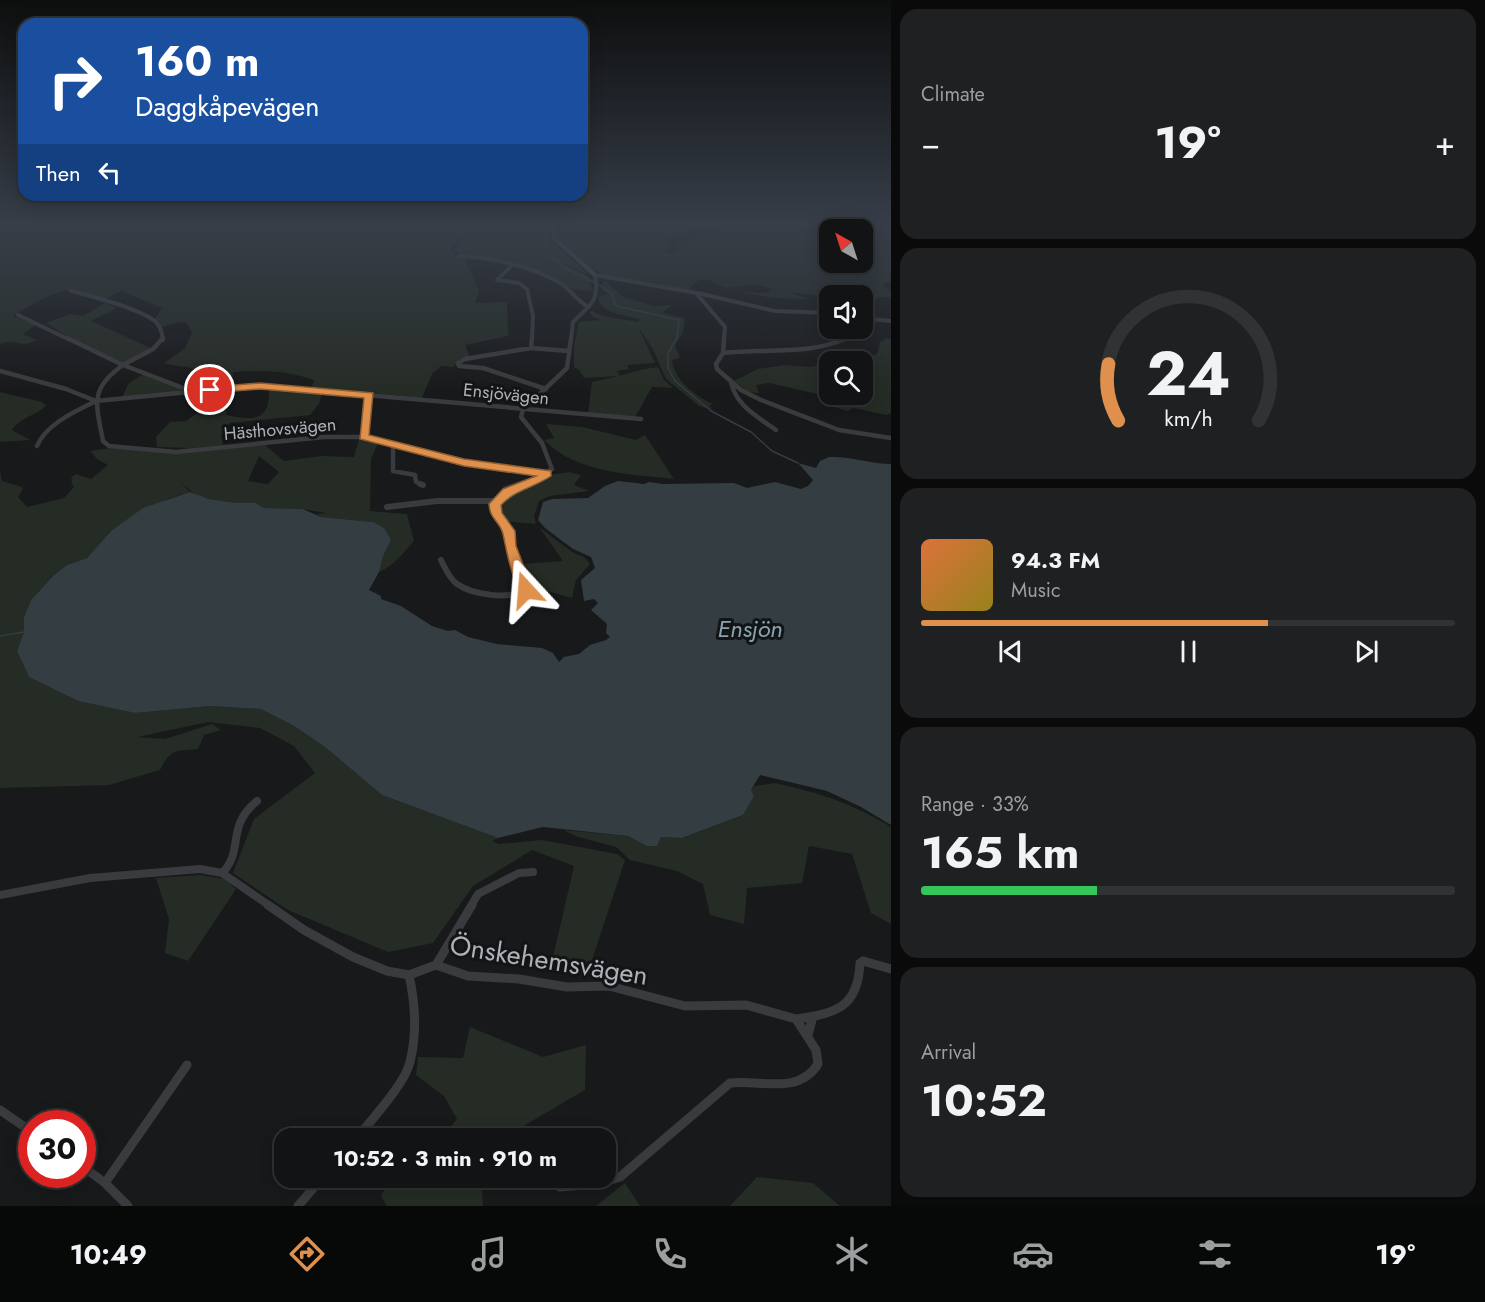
<!DOCTYPE html>
<meta charset="utf-8">
<style>
:root{--surface:#121314;--page:#1f2022;--text:#f1f3f6;--muted:#9c9ea0;--line:#313234;--accent:#de904c}
body{margin:0;font-family:Jost,sans-serif;background:var(--page);color:var(--text);height:100vh;display:flex;flex-direction:column;font-size:22px;white-space:nowrap}
*{box-sizing:border-box;margin:0}
p{font-size:20px;color:var(--muted)}
.icon{flex:none;width:33px;height:33px;fill:none;stroke:currentColor;stroke-width:2;stroke-linecap:round;stroke-linejoin:round}
.map{position:relative;flex:1;overflow:hidden}
.drawer{display:flex;flex-direction:column;gap:9px;padding:9px;background:#0a0a0b;width:594px}
.drawer>*{flex:none}
.hud{position:absolute;left:18px;top:18px;width:570px;height:183px;border-radius:18px;box-shadow:0 3px 15px #0003,0 0 0 2px var(--line);background:#1a4fa0;color:#fff;overflow:hidden}
.needle{width:39px;rotate:321deg}
.tools{position:absolute;left:819px;top:219px;display:grid;gap:12px}
.tools a{display:grid;place-items:center;width:54px;height:54px;border-radius:12px;background:var(--surface);box-shadow:0 3px 15px #0003,0 0 0 2px var(--line);font-size:30px}
.speed{position:absolute;left:18px;top:1110px;display:flex;gap:12px;font-size:30px;font-weight:700;text-align:center}
.speed>*{display:grid;place-content:center;width:78px;height:78px;border-radius:50%;background:var(--surface);box-shadow:0 3px 15px #0003,0 0 0 2px var(--line);line-height:1}
.speed .limit{border:9px solid #d22;background:#fff;color:#111}
.pin{position:absolute;display:grid;place-items:center;width:51px;height:51px;color:#fff;margin:-26px;border:3px solid #fff;border-radius:50%;box-shadow:0 2px 6px #0007}
.me{position:absolute;width:66px;margin:-33px;rotate:341deg;stroke-linejoin:round;filter:drop-shadow(0 0 4px #0008)}
.turn{display:flex;align-items:center;gap:21px;height:126px;padding:0 18px;font-size:27px}
.turn .icon{width:78px;height:78px;stroke-width:2.5}
.turn b{display:block;font-size:42px;line-height:51px}
.then{display:flex;align-items:center;height:57px;padding:0 18px;background:#0003;gap:12px;font-size:22px}
.big{font-size:45px;font-weight:700;line-height:1.1}
.drawer .widget{flex:1;display:flex;flex-direction:column;justify-content:center;gap:9px;min-width:0;padding:0 21px;border-radius:18px;background:var(--page)}
.drawer .dial{align-items:center;gap:0}
.dial svg{height:156px;overflow:visible;fill:none;stroke:var(--line);stroke-width:7;stroke-linecap:round;text-anchor:middle}
.dial text{fill:var(--text);stroke:none}
.song{display:flex;align-items:center;gap:18px}
.cover{width:72px;height:72px;border-radius:9px;background:linear-gradient(135deg,hsl(20 70% 55%),hsl(50 70% 35%))}
.played{height:6px;border-radius:3px;background:linear-gradient(90deg,var(--accent) 65%,var(--line) 65%)}
.keys{display:flex;justify-content:space-around;direction:ltr}
.heat{display:flex;justify-content:space-between;align-items:center;font-size:33px;direction:ltr}
.charge{height:9px;border-radius:4px;background:linear-gradient(90deg,#34c759 33%,var(--line) 0)}
.trip{position:absolute;left:274px;top:1128px;width:342px;height:60px;border-radius:18px;background:var(--surface);box-shadow:0 3px 15px #0003,0 0 0 2px var(--line);font-weight:700;line-height:60px;text-align:center}
.tab-bar{display:flex;height:96px;justify-content:space-around;align-items:center;background:#070808;color:var(--muted)}
.tab-bar .icon{width:42px;height:42px}
.tab-bar .on{color:var(--accent)}
.tab-bar b{font-size:27px;color:var(--text)}
main{display:flex;flex:1;min-height:0}
.map>svg:first-child{display:block}
.green{fill:#252c25;fill-rule:evenodd}
.water{fill:#333d42}
.lines{fill:none;stroke-linecap:round;stroke-linejoin:round}
.stream{stroke:#333d42;stroke-width:1.5}
.street-far4{stroke:#3a3b3e;stroke-width:4}
.street-far3{stroke:#3a3b3e;stroke-width:4.5}
.street-far2{stroke:#3a3b3e;stroke-width:6}
.street-far1{stroke:#3a3b3e;stroke-width:8}
.street{stroke:#3a3b3e;stroke-width:9}
.secondary{fill:#484b4e;fill-rule:evenodd}
.route{fill:#de904c;stroke:#905e31;stroke-width:1.5}
.labels{text-anchor:middle;dominant-baseline:central;stroke-width:6;stroke-linejoin:round;paint-order:stroke}
.far-street-label{font-size:18px;fill:#acb2b8;stroke:#131415}
.water-label{font-size:24px;font-style:italic;fill:#87a4af;stroke:#131415}
.near-street-label{font-size:27px;fill:#acb2b8;stroke:#131415}
</style>
<main>
<div class="map">
<svg width="891" height="1206" viewBox="0 0 891 1206">
<rect width="100%" height="100%" fill="#18191a"/>
<path class="green" d="M0 224H548V238L589 275 560 261 589 277 592 291 573 289 551 276 517 265 516 262V265L460 254 454 250 474 230 480 229 478 227 469 231 452 246 451 252 456 257 463 256 479 291 475 303 507 302 508 336 465 345 470 357 458 360 454 367 441 366 432 374 422 398 312 387 314 380C287 370 261 370 233 372L232 386 212 388 211 374C202 375 197 370 188 367 180 366 172 366 164 363L185 348 192 333 187 323 181 322 162 327 155 319 162 308 121 291 104 300C94 297 82 292 71 291 58 289 25 308 13 316L36 325 23 334 37 340C22 349 13 338 0 344Z
M577 224 702 227 704 229 675 232 677 234 666 240 672 247 664 251 673 254 678 250V245C696 233 721 232 741 228L719 227 717 224H805L796 231 829 234 830 262H862V230L856 229 855 224H891V282L884 283 882 286 891 292V297H878L875 301 863 300 862 296H830L829 297 793 293H791L808 299 772 298 736 291 764 293 772 290C760 281 741 286 727 288 709 283 705 270 688 290L607 276C587 270 567 251 556 235L559 230Z
M606 281 623 297 654 306 672 305 662 313 685 318 683 333 675 345 680 358 672 360C674 380 695 396 713 404L709 406 714 410 699 406 666 379 653 349 638 327 655 363 627 365 629 369 617 371 620 376 584 378 579 370 574 367V347L579 322 601 320 593 317 589 312 592 311 603 316 638 322 640 320C628 314 600 315 598 297L608 294 602 289 603 282Z
M105 303 117 308 91 321 151 348 124 363 71 339 46 323 71 314 83 316Z
M886 338 891 339V413L887 415 853 408 847 411 831 406 826 396 769 383 756 385 759 393 748 392 734 381 758 369 784 365 811 367 829 362 830 394H862V362L840 361 865 359 877 354 880 342Z
M658 367 664 380 673 388 652 387 635 417 588 413 592 382C615 378 635 370 658 367Z
M144 374 184 390 182 392 122 398 128 384Z
M234 390 228 402 226 415C251 420 270 423 269 390L322 393 319 404 310 415 230 423 221 436 223 445 191 448 157 447 156 437 170 422 186 421 209 404 212 393Z
M0 392 42 402 46 405C39 415 23 415 12 430L30 440 0 442Z
M546 424 582 427 636 440 645 435 674 479C630 474 576 473 544 440L554 438Z
M359 439 378 443 371 459 370 511 407 514 414 541C403 553 395 565 379 572L383 556 391 540 373 522 321 517 317 514 326 513 303 509 264 508 256 503H236L209 499 197 496 180 482 190 492 168 499 111 531 87 558 67 565 54 575 31 600 24 617V632L17 651 29 677 78 701 135 713 210 706 261 709 294 726 325 747 382 795 498 838 492 841 499 844 542 840 617 854 625 860 587 975 550 970 574 866 532 850 473 886 433 943 388 952 288 910 233 873 254 819 315 773 294 746 260 728 208 722 138 737 165 739 212 724 221 730 204 735 198 749C177 751 171 748 160 770L109 785 0 788V471L2 481 22 487 23 489 18 497 27 507 64 498 74 487 71 482 73 479 70 478 76 474 91 479 108 465 97 459 90 451 110 448 176 453 265 445 284 461 321 456 354 457ZM259 456 279 472 268 484 248 481Z
M569 472 581 475 574 485 589 491 550 496 539 501 534 516 536 524 504 521 497 507 503 486C513 484 532 476 540 475 550 474 559 474 569 472Z
M539 527 572 552 584 557 590 564 576 580 572 598 533 587 523 564 563 561Z
M775 783C817 792 854 804 891 827V924L871 913 852 854 809 846 802 883 747 888 744 924 710 915 703 884 677 871 630 860 616 847 578 837 563 830 628 836 646 845 656 846 661 837 683 838 743 815 751 790 755 786Z
M201 875 224 879 236 889 188 961 165 953 169 919 156 878Z
M470 1027 543 1057 586 1045 585 1090 503 1138H441L457 1119 444 1096 416 1075 418 1057 463 1058Z
M757 1177 813 1183 840 1206H730Z
M390 1178H481L483 1206H387L381 1196Z
M625 1183 640 1206H596Z"/>
<path class="water" d="M829 457C850 456 871 464 891 464V825L861 807 827 791 760 775 751 790 754 796 743 815 682 838 661 837 657 846H647L628 836 543 827 498 838 382 795 325 747 294 726 261 709 210 706 135 713 78 701 29 677 17 651 24 632V617L31 600 54 575 67 565 87 558 111 531 143 508 190 492 209 499 236 503H256L264 508 303 509 321 517 373 522 384 528 391 540 383 556 379 572 369 590 381 596V599L401 606 432 626 448 631 455 630 468 637 497 644 542 648 553 653 559 662 564 657 579 654 590 645 606 640 610 637 606 633 607 624 591 610 598 603 594 599 584 601 581 580 595 568 591 557 573 549 545 528 538 520 543 502 552 499 588 498 605 486 618 481 644 484 649 482 662 484 734 483 747 488 775 482 801 489 808 486 813 480 798 463 816 468 820 461Z"/>
<g class="lines">
<path class="stream" d="M541 224 545 228 543 231 547 241 542 243 545 246 543 252 562 263 561 266 594 282
M598 284 611 293 616 306 679 320 677 338 668 353V368L675 381 711 411 751 432 772 451 798 463
M0 636 24 632"/>
<path class="street-far4" d="M459 256C494 258 529 265 560 283 571 289 577 302 589 307
M512 265 497 280 519 283 527 289 533 316 532 340
M71 291C92 296 141 309 156 322 161 327 162 333 163 340
M696 293 725 327 724 340
M18 315 70 340
M862 318 891 321
M571 340 573 322C589 305 600 303 595 275L702 294 775 311 830 313
M844 340 847 338 851 328"/>
<path class="street-far3" d="M67 338 123 365
M163 338 153 349 123 365 191 391 274 387 641 419
M724 338 723 353 716 364 717 369 741 390 761 400 839 430 891 438
M531 348 532 338
M723 353C765 348 807 356 847 338
M123 365C89 389 96 404 103 441L109 446 176 452 324 437H364L464 463 547 474
M0 371 66 389 96 401 189 392
M731 382C736 406 758 417 776 430
M546 389 483 368 459 366 458 363 465 359 531 348 569 351
M523 409 521 417 542 443 552 469 527 485
M524 409 567 368 571 338
M364 437 369 395
M393 445V471L415 475 416 482 423 485
M37 446C46 424 76 411 96 401"/>
<path class="street-far2" d="M420 484 423 485
M387 507 437 501H497
M441 560C445 568 449 578 457 584 473 595 509 600 526 590L510 546 509 531 496 514 495 504 502 495 531 484"/>
<path class="street-far1" d="M222 873C245 850 225 827 257 801
M0 895 90 878 200 869 222 873 270 906
M471 906 478 894 519 873 533 872"/>
<path class="street" d="M268 905 304 930 353 957 387 971 409 975 436 965 468 976 519 979 567 987 609 986 685 1006 746 1005 796 1019 816 1050 818 1064C798 1096 759 1079 730 1083L620 1177 597 1184 560 1187
M436 965 472 905
M796 1019C836 1013 858 1008 860 963L863 961 891 969
M808 1035 813 1016
M0 1110 32 1132
M357 1138C371 1120 405 1084 410 1062 417 1034 415 1002 409 975
M82 1166 105 1183 128 1206
M105 1183 187 1065
M298 1206 322 1178"/>
<path class="secondary" d="M553 224H557L555 237 597 274V276H593L551 238Z"/>
</g>
<linearGradient id="sky" x2="0" y2="1"><stop stop-color="#0d0e0e"/><stop offset="0.57" stop-color="#373e49"/><stop offset="1" stop-color="#373e49" stop-opacity="0"/></linearGradient>
<rect width="891" height="393" fill="url(#sky)"/>
<path class="route" d="M260 383 373 393 369 435 464 459 551 471V476C535 487 515 490 501 505L502 513 515 531 516 546 533 590 531 594 526 595C513 591 506 547 503 534 500 521 490 520 489 504L503 489 536 476 464 466 360 439 364 398 260 389 210 393 205 390 210 387Z"/>
<g class="labels">
<g class="far-street-label">
<text transform="translate(506 394) rotate(6)">Ensjövägen</text>
<text transform="translate(280 429) rotate(-5)">Hästhovsvägen</text>
</g>
<g class="water-label">
<text x="750" y="628">Ensjön</text>
</g>
<g class="near-street-label">
<text transform="translate(549 960) rotate(9)">Önskehemsvägen</text>
</g>
</g>
</svg>
<div class="tools">
<a><svg class="needle" viewBox="-14 -14 28 28"><path d="M0-13l5 13h-10z" fill="#e53935"/><path d="M0 13l5-13h-10z" fill="#9c9ea0"/></svg></a>
<a><svg class="icon" aria-label="sound" viewBox="0 0 24 24"><path d="M4 9h4l5-4v14l-5-4H4zM17 9q2 3 0 6"/></svg></a>
<a><svg class="icon" aria-label="search" viewBox="0 0 24 24"><circle cx="10" cy="10" r="6"/><path d="M15 15l6 6"/></svg></a>
</div>
<div class="speed"><div class="limit">30</div></div>
<div class="pin" style="left:210px;top:390px;background:#d93025"><svg class="icon" aria-label="arrive" viewBox="0 0 24 24"><path d="M6 21V4h12l-3 4 3 4H6"/></svg></div>
<svg class="me" style="left:526px;top:590px" viewBox="-20 -20 40 40"><path d="M0-17L14 15 0 8-14 15z" fill="#de904c" stroke="#fff" stroke-width="4"/></svg>
<div class="trip">10:52 · 3 min · 910 m</div>
<div class="hud">
<div class="turn"><svg class="icon" aria-label="right" viewBox="0 0 24 24"><path d="M7 20v-9h11M14 6l5 5-5 5"/></svg><div><b>160 m</b>Daggkåpevägen</div></div>
<div class="then">Then<svg class="icon" aria-label="left" viewBox="0 0 24 24"><path d="M17 20v-9H6M10 6l-5 5 5 5"/></svg></div>
</div>
</div>
<section class="drawer">
<div class="widget"><p>Climate</p>
<div class="heat"><a>−</a><b class="big">19°</b><a>+</a></div>
</div>
<div class="widget dial"><svg viewBox="0 0 100 80">
<path d="M14 69A42 42 0 1 1 86 69"/>
<path d="M14 69A42 42 0 0 1 9 40" stroke="#de904c"/>
<text x="50" y="56" font-size="32" font-weight="700">24</text>
<text x="50" y="72" font-size="11">km/h</text>
</svg></div>
<div class="widget">
<div class="song"><i class="cover"></i><div><b>94.3 FM</b><p>Music</p></div></div>
<div class="played"></div>
<div class="keys"><svg class="icon" aria-label="previous" viewBox="0 0 24 24"><path d="M18 5L8 12l10 7zM5 5v14"/></svg><svg class="icon" aria-label="pause" viewBox="0 0 24 24"><path d="M8 5v14M16 5v14"/></svg><svg class="icon" aria-label="next" viewBox="0 0 24 24"><path d="M6 5l10 7-10 7zM19 5v14"/></svg></div>
</div>
<div class="widget"><p>Range · 33%</p><b class="big">165 km</b><div class="charge"></div></div>
<div class="widget"><p>Arrival</p><b class="big">10:52</b></div>
</section>
</main>
<nav class="tab-bar">
<b>10:49</b>
<svg class="icon on" aria-label="directions" viewBox="0 0 24 24"><path d="M12 3l9 9-9 9-9-9zM9 14v-3h6M13 9l2 2-2 2"/></svg>
<svg class="icon" aria-label="music" viewBox="0 0 24 24"><path d="M9 18V5l10-2v13"/><circle cx="6" cy="18" r="3"/><circle cx="16" cy="16" r="3"/></svg>
<svg class="icon" aria-label="phone" viewBox="0 0 24 24"><path d="M5 4h4l2 5-3 2q2 4 5 5l2-3 5 2v4C11 20 4 13 5 4z"/></svg>
<svg class="icon" aria-label="climate" viewBox="0 0 24 24"><path d="M12 3v18M4 7l16 10M4 17L20 7"/></svg>
<svg class="icon" aria-label="car" viewBox="0 0 24 24"><path d="M5 17H2v-5l4-1 3-4h7l3 4 3 1v5h-3M9 17h6M6 11h13"/><circle cx="7" cy="17" r="2"/><circle cx="17" cy="17" r="2"/></svg>
<svg class="icon" aria-label="filters" viewBox="0 0 24 24"><path d="M4 7h16M4 17h16"/><circle cx="9" cy="7" r="2"/><circle cx="15" cy="17" r="2"/></svg>
<b>19°</b>
</nav>
